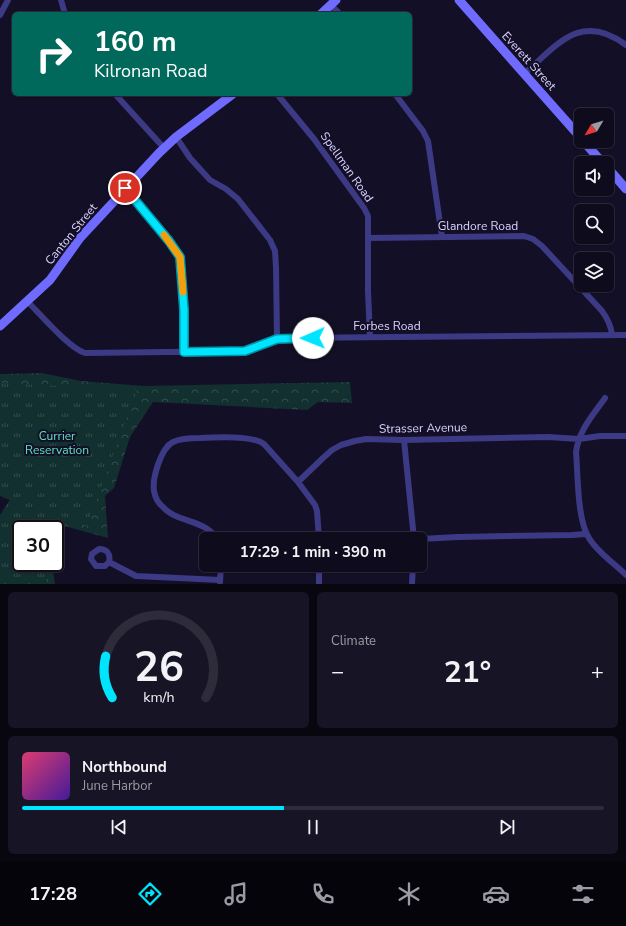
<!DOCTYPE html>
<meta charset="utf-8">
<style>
:root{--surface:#0e0b1c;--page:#171425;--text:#f1f3f6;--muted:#9b9ba3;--line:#2e2b3b;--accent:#00e5ff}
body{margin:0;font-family:"Nunito Sans",sans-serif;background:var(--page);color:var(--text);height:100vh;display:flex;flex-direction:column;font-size:15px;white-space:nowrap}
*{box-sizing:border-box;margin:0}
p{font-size:13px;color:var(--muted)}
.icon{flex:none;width:22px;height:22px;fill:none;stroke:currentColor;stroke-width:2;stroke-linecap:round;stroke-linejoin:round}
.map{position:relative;height:584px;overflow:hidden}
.side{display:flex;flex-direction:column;gap:8px;padding:8px;background:#08060f;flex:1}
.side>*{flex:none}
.guide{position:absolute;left:12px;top:12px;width:400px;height:84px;border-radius:6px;box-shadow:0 1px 3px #0004,0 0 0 1px var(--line);background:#00695c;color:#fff;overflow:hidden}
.needle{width:26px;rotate:232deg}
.buttons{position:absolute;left:574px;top:108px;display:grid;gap:8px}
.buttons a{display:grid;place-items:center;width:40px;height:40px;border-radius:6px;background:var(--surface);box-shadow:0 1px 3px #0004,0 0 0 1px var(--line);font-size:20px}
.speed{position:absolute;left:12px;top:520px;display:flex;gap:8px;font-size:20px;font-weight:700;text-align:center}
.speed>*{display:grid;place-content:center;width:52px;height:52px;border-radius:50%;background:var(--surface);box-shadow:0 1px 3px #0004,0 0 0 1px var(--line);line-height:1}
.speed .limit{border:2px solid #111;border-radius:6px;background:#fff;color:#111}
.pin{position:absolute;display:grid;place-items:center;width:34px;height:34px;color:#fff;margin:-17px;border:2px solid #fff;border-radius:50%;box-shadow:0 1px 4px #0007}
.me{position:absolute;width:44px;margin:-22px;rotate:269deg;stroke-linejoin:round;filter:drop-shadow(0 0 3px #0008)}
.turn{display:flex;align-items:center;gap:14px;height:84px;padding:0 16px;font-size:18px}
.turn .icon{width:52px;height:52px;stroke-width:2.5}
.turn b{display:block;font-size:28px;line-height:34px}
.big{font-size:30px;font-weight:700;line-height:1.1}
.side .tile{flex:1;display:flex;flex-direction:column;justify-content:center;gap:6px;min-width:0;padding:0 14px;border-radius:6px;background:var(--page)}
.side .dial{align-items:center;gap:0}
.dial svg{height:104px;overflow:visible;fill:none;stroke:var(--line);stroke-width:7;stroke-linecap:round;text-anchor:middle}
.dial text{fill:var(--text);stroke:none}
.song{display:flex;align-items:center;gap:12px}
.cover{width:48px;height:48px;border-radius:6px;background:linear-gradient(135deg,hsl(340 70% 55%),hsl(260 70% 35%))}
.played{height:4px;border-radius:2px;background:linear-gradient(90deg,var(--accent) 45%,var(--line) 45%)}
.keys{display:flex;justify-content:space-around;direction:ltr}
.heat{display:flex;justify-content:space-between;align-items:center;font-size:22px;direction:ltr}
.side .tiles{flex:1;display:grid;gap:8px;grid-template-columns:1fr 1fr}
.tile:last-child{grid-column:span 2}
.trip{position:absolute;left:199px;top:532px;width:228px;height:40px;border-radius:6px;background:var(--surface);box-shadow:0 1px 3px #0004,0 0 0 1px var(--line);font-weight:700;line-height:40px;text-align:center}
.dock{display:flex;height:64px;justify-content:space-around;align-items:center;background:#06040b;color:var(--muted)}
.dock .icon{width:28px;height:28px}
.dock .current{color:var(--accent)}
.dock b{font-size:18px;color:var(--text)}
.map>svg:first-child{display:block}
.forest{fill:url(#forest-crowns)}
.park{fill:url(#park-tufts)}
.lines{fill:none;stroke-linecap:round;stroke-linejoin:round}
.street{stroke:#3d3a85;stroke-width:6}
.secondary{stroke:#6f6bff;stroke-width:9}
.route-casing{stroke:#0095a6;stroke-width:10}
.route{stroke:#00e5ff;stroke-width:7}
.slow{stroke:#f59e0b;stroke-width:7}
.labels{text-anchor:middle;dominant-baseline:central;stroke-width:4;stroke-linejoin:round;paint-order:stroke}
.street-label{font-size:12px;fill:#d9d4ff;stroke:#130f26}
.park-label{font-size:12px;fill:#5fe0c0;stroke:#130f26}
</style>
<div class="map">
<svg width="626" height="584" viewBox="0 0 626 584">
<defs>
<pattern id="forest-crowns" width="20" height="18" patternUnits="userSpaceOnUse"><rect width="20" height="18" fill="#12302f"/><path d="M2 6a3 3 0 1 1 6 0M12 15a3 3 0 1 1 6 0" fill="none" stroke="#344d4e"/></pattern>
<pattern id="park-tufts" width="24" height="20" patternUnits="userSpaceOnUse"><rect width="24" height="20" fill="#12302f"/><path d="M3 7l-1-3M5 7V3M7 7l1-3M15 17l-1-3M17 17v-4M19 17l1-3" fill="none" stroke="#344d4e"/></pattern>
</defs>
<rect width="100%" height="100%" fill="#130f26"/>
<path class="forest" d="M42 373 81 381 144 386 350 382 352 403 318 402 307 410 153 402 130 437 114 488 105 496 108 538 61 525 55 539V529H21V563H52L55 584H0V515L10 500 0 495V374Z"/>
<path class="park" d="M0 383 137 390 87 526 59 515 54 529H21V563H47L46 584H0V515L10 500 0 496Z"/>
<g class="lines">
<path class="street" d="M61 0 65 14
M331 5 340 14
M0 15 8 0
M524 74C557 45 581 11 626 45
M115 94 164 148
M277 94 314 139 364 208 368 216V291L370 337
M395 94 423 131 428 141 442 237
M176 137 190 158 210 180 226 189 238 199 270 240 275 251 276 267 277 339
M125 189 169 241 180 257 184 310V352
M368 238 524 236 533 239 542 246 602 311C608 319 611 325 612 335
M27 301C41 315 69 348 85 353L245 351 266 342 284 338 626 335
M605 398C593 415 579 430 576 452 578 474 577 520 589 538 597 552 614 563 626 575
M404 440 414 539
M217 539C205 519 177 523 163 507 158 503 155 497 154 491 152 478 161 448 173 442 181 438 192 438 200 438 216 437 252 435 264 444L298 482
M319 539 317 511 315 505 298 482 323 458 332 450 341 445 355 441 366 439 404 440 548 437 579 439 600 436H626
M420 539 458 537 572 535 586 534
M109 562 105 566H96L91 559 92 554 99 549C107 549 111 554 109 562L136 576 220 580
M220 582 221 565
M319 584V565
M412 584 413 565"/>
<path class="secondary" d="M459 0 581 138
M321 14 336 0
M583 141 603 163
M607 167 626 189
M0 326 50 280 80 238 159 153 176 137 233 94"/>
</g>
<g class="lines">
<defs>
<path id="route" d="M125 188 169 241 180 257 184 310V352L245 351 277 339 313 338"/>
</defs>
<use href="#route" class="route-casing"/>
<use href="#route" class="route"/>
<path class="slow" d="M164 235 180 257 183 292"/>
</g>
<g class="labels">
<g class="street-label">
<text transform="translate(529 61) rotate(48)">Everett Street</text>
<text transform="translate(347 167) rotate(55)">Spellman Road</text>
<text x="478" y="226">Glandore Road</text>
<text transform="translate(71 234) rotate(-51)">Canton Street</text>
<text x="387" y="326">Forbes Road</text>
<text transform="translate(423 428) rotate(-1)">Strasser Avenue</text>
</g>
<g class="park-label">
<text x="57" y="436">Currier<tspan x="57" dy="14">Reservation</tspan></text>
</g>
</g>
</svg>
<div class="buttons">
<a><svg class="needle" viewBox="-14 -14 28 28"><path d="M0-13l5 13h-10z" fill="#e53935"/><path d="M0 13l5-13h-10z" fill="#9b9ba3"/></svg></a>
<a><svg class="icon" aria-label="sound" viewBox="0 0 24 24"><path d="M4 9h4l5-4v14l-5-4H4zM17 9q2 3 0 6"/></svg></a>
<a><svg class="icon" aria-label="search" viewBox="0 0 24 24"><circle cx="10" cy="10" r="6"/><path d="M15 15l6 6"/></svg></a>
<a><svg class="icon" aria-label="layers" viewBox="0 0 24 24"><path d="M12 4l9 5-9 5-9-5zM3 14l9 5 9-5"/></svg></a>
</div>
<div class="speed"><div class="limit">30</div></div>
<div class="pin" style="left:125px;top:188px;background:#d93025"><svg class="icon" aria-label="arrive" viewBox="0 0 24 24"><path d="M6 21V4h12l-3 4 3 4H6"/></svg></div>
<svg class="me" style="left:313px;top:338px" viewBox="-20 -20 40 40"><circle r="19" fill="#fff"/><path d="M0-13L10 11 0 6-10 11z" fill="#00e5ff"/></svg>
<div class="trip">17:29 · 1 min · 390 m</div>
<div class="guide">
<div class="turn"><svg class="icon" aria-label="right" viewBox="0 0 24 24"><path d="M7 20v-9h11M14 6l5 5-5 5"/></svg><div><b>160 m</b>Kilronan Road</div></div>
</div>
</div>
<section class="side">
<div class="tiles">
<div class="tile dial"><svg viewBox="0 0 100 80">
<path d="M14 69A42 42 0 1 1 86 69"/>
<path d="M14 69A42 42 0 0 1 9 37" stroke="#00e5ff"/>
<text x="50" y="56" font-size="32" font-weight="700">26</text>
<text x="50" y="72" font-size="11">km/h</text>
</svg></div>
<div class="tile"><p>Climate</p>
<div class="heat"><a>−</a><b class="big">21°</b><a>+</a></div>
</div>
<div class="tile">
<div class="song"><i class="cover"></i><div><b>Northbound</b><p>June Harbor</p></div></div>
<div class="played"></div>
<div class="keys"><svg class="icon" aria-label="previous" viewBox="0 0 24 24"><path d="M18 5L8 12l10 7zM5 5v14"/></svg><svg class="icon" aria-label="pause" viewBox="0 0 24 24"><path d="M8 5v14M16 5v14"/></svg><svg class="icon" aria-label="next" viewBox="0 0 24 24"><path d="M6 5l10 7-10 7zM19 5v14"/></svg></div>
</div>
</div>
</section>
<nav class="dock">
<b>17:28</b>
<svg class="icon current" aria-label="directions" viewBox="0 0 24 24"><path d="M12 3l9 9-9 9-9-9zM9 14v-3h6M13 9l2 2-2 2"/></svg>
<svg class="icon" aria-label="music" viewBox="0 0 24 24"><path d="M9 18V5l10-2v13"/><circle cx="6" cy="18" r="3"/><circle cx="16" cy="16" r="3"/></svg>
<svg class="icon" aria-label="phone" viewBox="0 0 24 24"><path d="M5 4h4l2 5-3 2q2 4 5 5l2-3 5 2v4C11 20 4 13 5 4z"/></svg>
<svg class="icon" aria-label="climate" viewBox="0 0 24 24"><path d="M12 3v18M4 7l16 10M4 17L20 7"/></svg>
<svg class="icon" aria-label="car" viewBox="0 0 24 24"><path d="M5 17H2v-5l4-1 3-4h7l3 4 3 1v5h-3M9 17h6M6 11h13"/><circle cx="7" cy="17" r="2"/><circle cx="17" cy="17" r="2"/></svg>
<svg class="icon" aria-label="filters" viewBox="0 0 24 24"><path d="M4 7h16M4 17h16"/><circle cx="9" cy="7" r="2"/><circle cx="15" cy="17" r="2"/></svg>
</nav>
